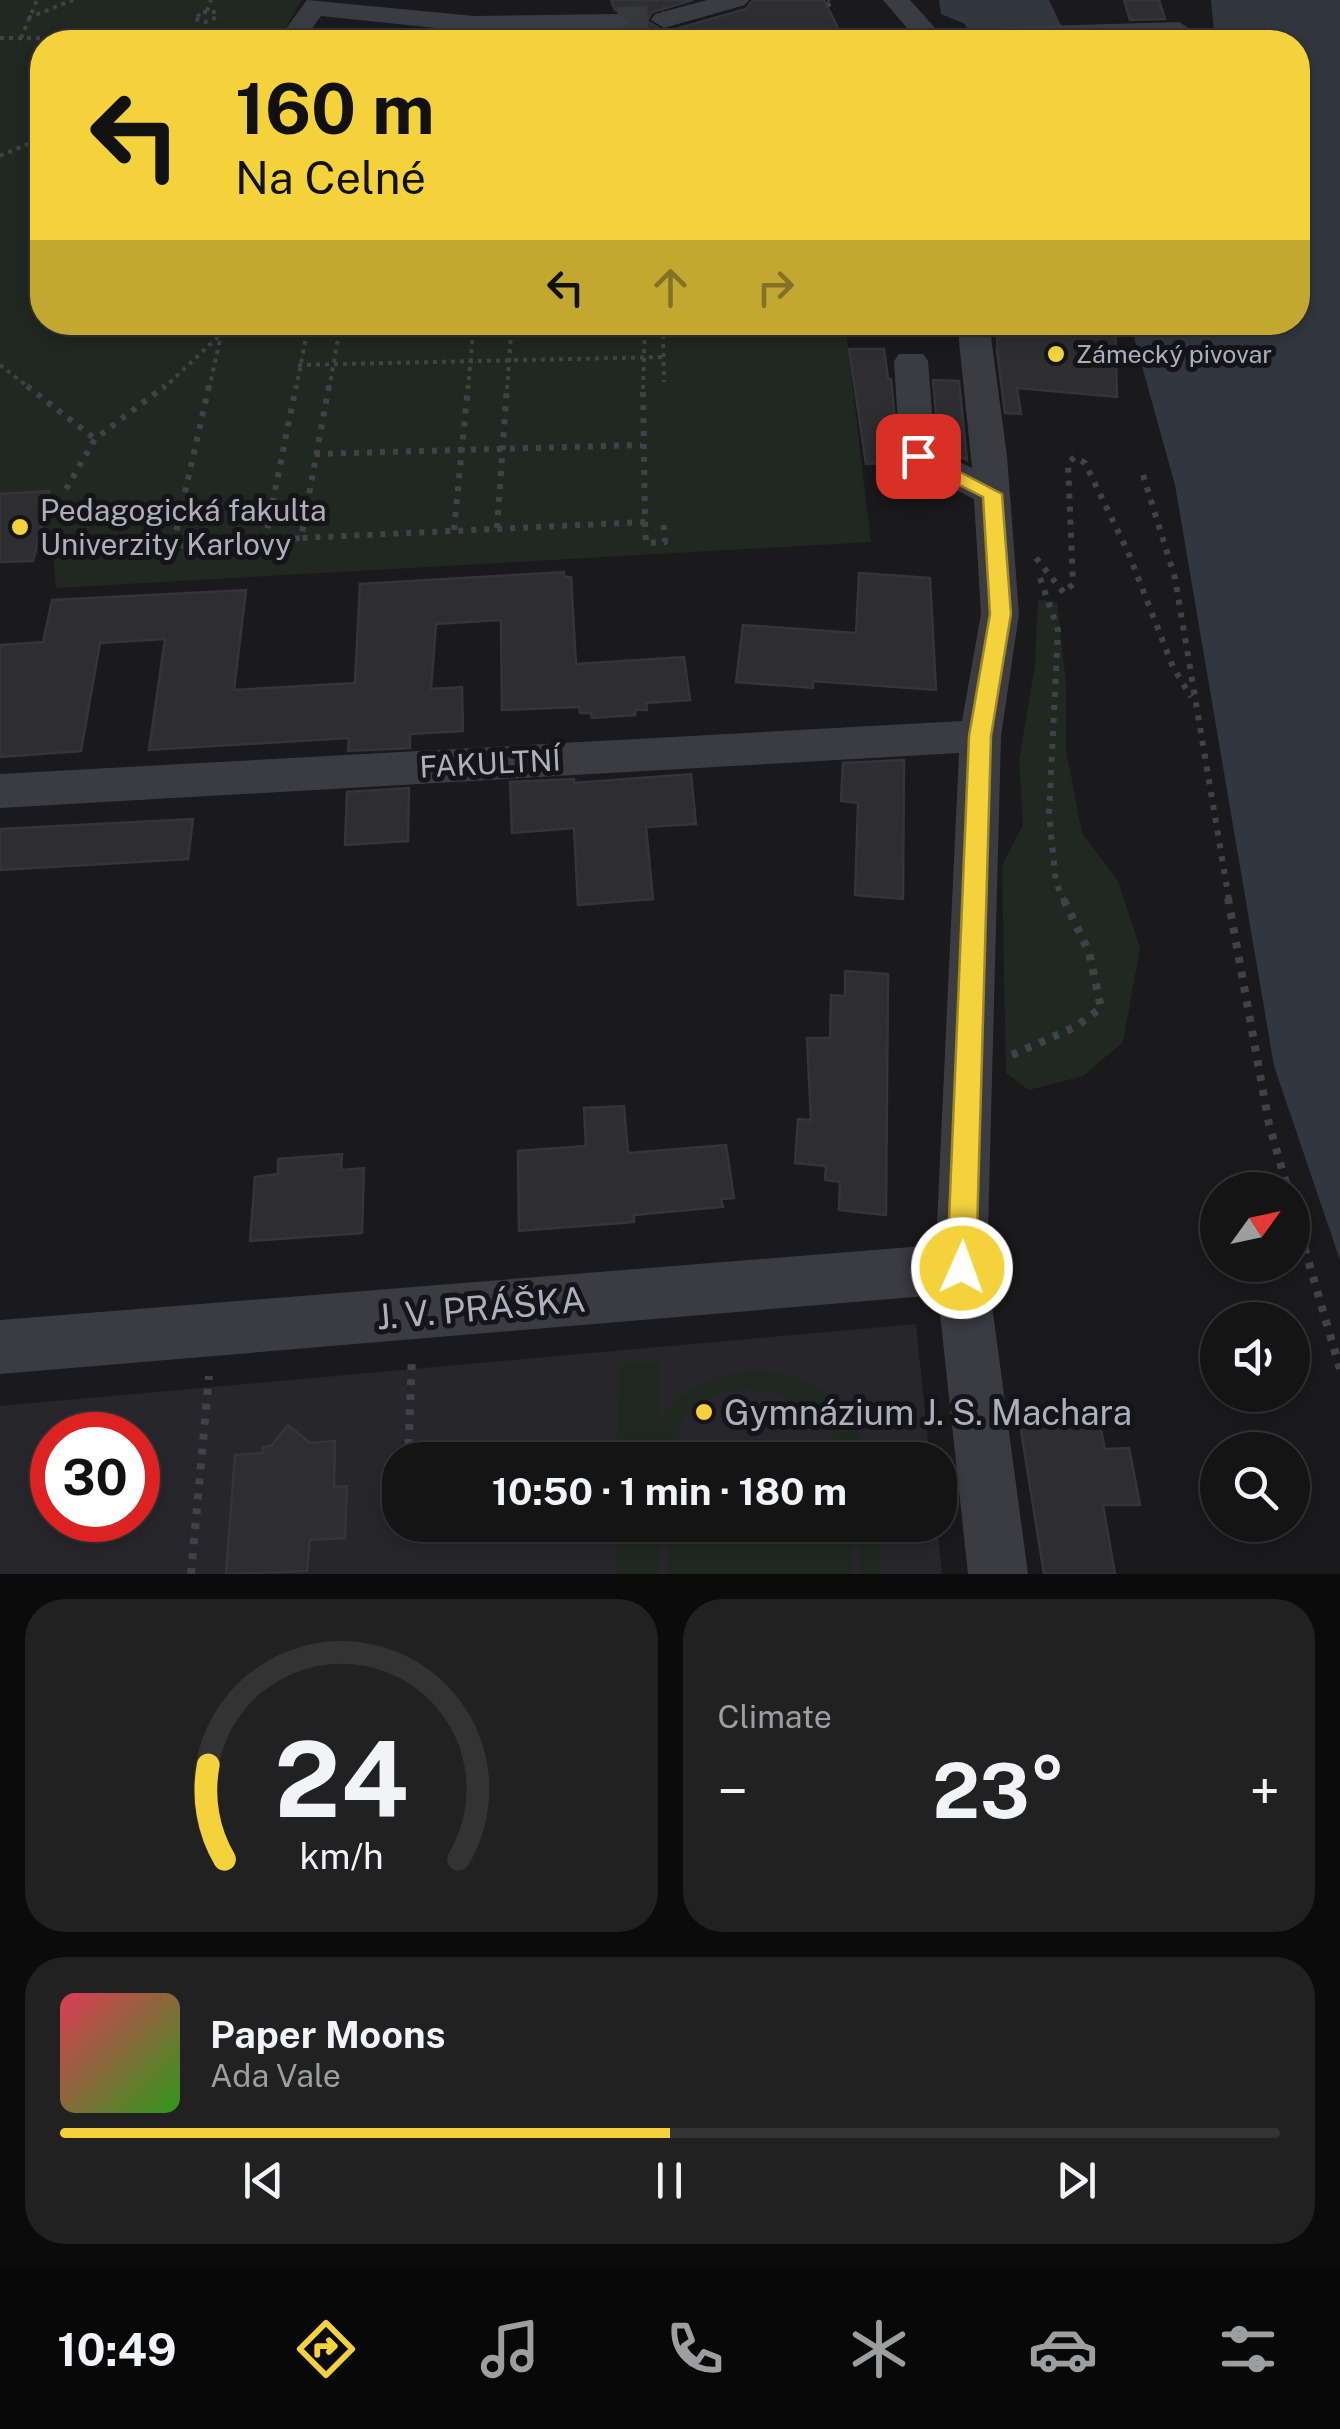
<!DOCTYPE html>
<meta charset="utf-8">
<style>
:root{--surface:#141415;--page:#212122;--text:#f1f3f6;--muted:#9d9ea0;--line:#333334;--accent:#f3d23c}
body{margin:0;font-family:"Public Sans",sans-serif;background:var(--page);color:var(--text);height:100vh;display:flex;flex-direction:column;font-size:38px;white-space:nowrap}
*{box-sizing:border-box;margin:0}
p{font-size:32px;color:var(--muted)}
.icon{flex:none;width:55px;height:55px;fill:none;stroke:currentColor;stroke-width:2;stroke-linecap:round;stroke-linejoin:round}
.map{position:relative;height:1574px;overflow:hidden}
.side{display:flex;flex-direction:column;gap:25px;padding:25px;background:#0b0b0c;flex:1}
.side>*{flex:none}
.hud{position:absolute;left:30px;top:30px;width:1280px;height:305px;border-radius:40px;box-shadow:0 5px 15px #0003,0 0 0 2px var(--line);background:#f3d23c;color:#111;overflow:hidden}
.needle{width:65px;rotate:57deg}
.buttons{position:absolute;left:1200px;top:1172px;display:grid;gap:20px}
.buttons a{display:grid;place-items:center;width:110px;height:110px;border-radius:50%;background:var(--surface);box-shadow:0 5px 15px #0003,0 0 0 2px var(--line);font-size:50px}
.speed{position:absolute;left:30px;top:1412px;display:flex;gap:20px;font-size:50px;font-weight:700;text-align:center}
.speed>*{display:grid;place-content:center;width:130px;height:130px;border-radius:50%;background:var(--surface);box-shadow:0 5px 15px #0003,0 0 0 2px var(--line);line-height:1}
.speed .limit{border:15px solid #d22;background:#fff;color:#111}
.pin{position:absolute;display:grid;place-items:center;width:85px;height:85px;color:#fff;margin:-42px;border-radius:20px;box-shadow:0 5px 15px #0006}
.me{position:absolute;width:110px;margin:-55px;rotate:2deg;stroke-linejoin:round;filter:drop-shadow(0 0 8px #0008)}
.turn{display:flex;align-items:center;gap:35px;height:210px;padding:0 40px;font-size:45px}
.turn .icon{width:130px;height:130px;stroke-width:2.5}
.turn b{display:block;font-size:70px;line-height:85px}
.lanes{display:flex;align-items:center;height:95px;padding:0 40px;background:#0003;justify-content:center;gap:50px;direction:ltr}
.lanes .off{opacity:.35}
.big{font-size:75px;font-weight:700;line-height:1.1}
.side .tile{flex:1;display:flex;flex-direction:column;justify-content:center;gap:15px;min-width:0;padding:0 35px;border-radius:40px;background:var(--page)}
.side .dial{align-items:center;gap:0}
.dial svg{height:260px;overflow:visible;fill:none;stroke:var(--line);stroke-width:7;stroke-linecap:round;text-anchor:middle}
.dial text{fill:var(--text);stroke:none}
.song{display:flex;align-items:center;gap:30px}
.cover{width:120px;height:120px;border-radius:15px;background:linear-gradient(135deg,hsl(350 70% 55%),hsl(110 70% 35%))}
.played{height:10px;border-radius:5px;background:linear-gradient(90deg,var(--accent) 50%,var(--line) 50%)}
.keys{display:flex;justify-content:space-around;direction:ltr}
.heat{display:flex;justify-content:space-between;align-items:center;font-size:55px;direction:ltr}
.side .tiles{flex:1;display:grid;gap:25px;grid-template-columns:1fr 1fr}
.tile:last-child{grid-column:span 2}
.trip{position:absolute;left:382px;top:1442px;width:575px;height:100px;border-radius:40px;background:var(--surface);box-shadow:0 5px 15px #0003,0 0 0 2px var(--line);font-weight:700;line-height:100px;text-align:center}
.menu{display:flex;height:160px;justify-content:space-around;align-items:center;background:#080808;color:var(--muted)}
.menu .icon{width:70px;height:70px}
.menu .active{color:var(--accent)}
.menu b{font-size:45px;color:var(--text)}
.map>svg:first-child{display:block}
.built{fill:#27262a;fill-rule:evenodd}
.green{fill:#202822}
.water{fill:#303741}
.building{fill:#2e2d30;stroke:#353438;stroke-width:2.5}
.lines{fill:none;stroke-linecap:round;stroke-linejoin:round}
.minor-tunnel{stroke:#37383c;stroke-width:30;stroke-dasharray:30 15;stroke-linecap:butt}
.path-far2{stroke:#414249;stroke-width:4;stroke-dasharray:4 5;stroke-linecap:butt}
.path-far1{stroke:#414249;stroke-width:6;stroke-dasharray:5 8;stroke-linecap:butt}
.path{stroke:#414249;stroke-width:8;stroke-dasharray:6 9;stroke-linecap:butt}
.minor{fill:#3b3b42;fill-rule:evenodd}
.route{fill:#f3d23c;stroke:#9e8827;stroke-width:2.5}
.poi-dot{fill:#f3d23c;stroke:#151518;stroke-width:4}
.labels{text-anchor:middle;dominant-baseline:central;stroke-width:10;stroke-linejoin:round;paint-order:stroke}
.far-poi-label{font-size:25px;fill:#adafbc;stroke:#151518;text-anchor:start}
.poi-label{font-size:30px;fill:#adafbc;stroke:#151518;text-anchor:start}
.street-label{font-size:30px;fill:#adafbc;stroke:#151518}
.near-street-label{font-size:35px;fill:#adafbc;stroke:#151518}
.near-poi-label{font-size:35px;fill:#adafbc;stroke:#151518;text-anchor:start}
</style>
<div class="map">
<svg width="1340" height="1574" viewBox="0 0 1340 1574">
<rect width="100%" height="100%" fill="#1a1a1c"/>
<path class="built" d="M916 1324 930 1460H400V1525H937L942 1574H0V1406ZM52 1435H138V1520H52Z"/>
<path class="green" d="M0 0H302L277 42H42V322L845 323 871 542 56 588 53 551 31 555 50 492 0 494Z
M1038 600 1057 602 1066 684V750L1082 833 1118 881 1140 948 1123 1042 1083 1076 1029 1090 1006 1073 1002 866 1023 825 1019 760 1035 664Z
M619 1362H659V1419C722 1342 845 1359 868 1460H848C811 1372 691 1360 663 1460H618Z
M617 1525H659V1574H616Z
M668 1525H850L853 1574H668Z
M857 1525H877L881 1574H860Z"/>
<path class="water" d="M939 0H1049L1069 42H972L965 24 941 14Z
M1211 0H1340V1260L1274 1066 1175 485 1130 323 1298 322V42H1215Z"/>
<path class="building" d="M611 0H693L652 12 647 21 665 32 746 9 753 0H824L845 42H625L622 32 635 21 615 10Z
M1124 0H1159L1165 19 1130 20Z
M998 322H1115L1117 397 1017 388 1021 414 1005 413 997 350Z
M849 349H884L888 379H891L899 462 866 464Z
M933 380 959 381 967 460 939 448Z
M50 491 33 561 0 562V494Z
M564 572V577H571L576 664 684 657 690 700 646 703 647 710H635V715L592 718 591 713H580L579 707 502 710 501 620 436 624 431 689 462 687 463 731 410 734V748L348 751 349 738 149 750 165 639 100 643 81 751 0 757V645L43 642 52 600 246 590 234 690 355 683 360 584Z
M859 573 930 578 936 690 813 681V688L736 682 743 625 856 633Z
M904 760 903 899 855 895 858 803 841 801 843 763Z
M691 774 696 824 646 827 653 899 578 905 574 828 512 833 510 782 574 779V783Z
M409 788 408 841 345 845 347 792Z
M193 819 188 859 0 870V829Z
M845 971 888 974 886 1215 839 1210 840 1182 825 1180 826 1166 795 1163 798 1119 811 1120 807 1038H830L831 995 845 996Z
M624 1106 628 1153 726 1145 734 1198 721 1199 723 1207 634 1215V1222L519 1231 518 1151 586 1146 584 1108Z
M342 1154 341 1170 364 1168 362 1233 250 1241 255 1177 278 1174V1159Z
M1098 1415 1105 1449 1129 1448 1140 1505H1103L1115 1574H1044L1019 1418Z
M288 1425 310 1443 335 1441 334 1487 347 1486 345 1538 310 1540 307 1571 226 1574 235 1455 263 1453V1447L271 1446Z"/>
<g class="lines">
<path class="minor-tunnel" d="M618 22 664 20"/>
<path class="path-far2" d="M827 5 832 4 828 0
M207 11 211 0
M203 12H214L217 17 206 22 194 19Z
M28 18 73 0
M0 38 260 40
M21 38 37 0
M0 156 42 138
M663 335 664 382
M0 365 31 389
M298 365 664 357
M163 389 222 333
M209 389 224 322
M296 389 309 322
M329 389 341 322
M468 389 474 322
M507 389 512 322
M643 389 645 322"/>
<path class="path-far1" d="M27 386 95 439
M209 386 173 546 301 538
M329 386 301 538 645 522 643 386
M315 454 641 445
M1143 475 1175 578 1229 900
M66 489 95 439 165 386
M645 522 646 543 665 542 663 518
M497 528 507 386
M454 530 468 386
M265 541 296 386
M1036 558 1064 593 1073 584 1068 463 1075 457 1085 463 1128 552 1173 667 1191 697
M1040 578 1058 630 1049 814 1056 883 1064 900"/>
<path class="path" d="M1228 898 1269 1124 1288 1190
M1012 1055 1075 1027 1101 1008 1089 952 1063 898
M1292 1205 1340 1369
M408 1460 412 1357
M191 1574 209 1376"/>
<path class="minor" d="M307 0 474 16 618 14 631 22 618 30 474 32 321 16 302 42H276Z
M707 0H749L745 5 664 28 651 20 655 14Z
M883 0H910L936 29 1179 22 1192 30 1179 38 919 42Z
M957 322H989L1007 456 1019 614 1001 736 987 1268 1028 1574H968L938 1295 0 1374V1320L936 1245 959 753 0 808V774L962 721 981 614 974 499 905 464 900 456 894 361 899 354H923L928 361 935 450 972 468Z"/>
</g>
<path class="route" d="M918 450 1002 494 1011 614 991 736 976 1268 971 1278 962 1282 952 1278 947 1268 969 736 990 614 983 497 912 461 909 456Z"/>
<g class="poi-dot">
<circle cx="1056" cy="354" r="10"/>
<circle cx="20" cy="527" r="10"/>
<circle cx="704" cy="1412" r="10"/>
</g>
<g class="labels">
<g class="far-poi-label">
<text x="1076" y="354">Zámecký pivovar</text>
</g>
<g class="poi-label">
<text x="40" y="510">Pedagogická fakulta<tspan x="40" dy="34">Univerzity Karlovy</tspan></text>
</g>
<g class="street-label">
<text transform="translate(490 763) rotate(-3)">FAKULTNÍ</text>
</g>
<g class="near-street-label">
<text transform="translate(481 1308) rotate(-5)">J. V. PRÁŠKA</text>
</g>
<g class="near-poi-label">
<text x="724" y="1412">Gymnázium J. S. Machara</text>
</g>
</g>
</svg>
<div class="buttons">
<a><svg class="needle" viewBox="-14 -14 28 28"><path d="M0-13l5 13h-10z" fill="#e53935"/><path d="M0 13l5-13h-10z" fill="#9d9ea0"/></svg></a>
<a><svg class="icon" aria-label="sound" viewBox="0 0 24 24"><path d="M4 9h4l5-4v14l-5-4H4zM17 9q2 3 0 6"/></svg></a>
<a><svg class="icon" aria-label="search" viewBox="0 0 24 24"><circle cx="10" cy="10" r="6"/><path d="M15 15l6 6"/></svg></a>
</div>
<div class="speed"><div class="limit">30</div></div>
<div class="pin" style="left:918px;top:456px;background:#d93025"><svg class="icon" aria-label="arrive" viewBox="0 0 24 24"><path d="M6 21V4h12l-3 4 3 4H6"/></svg></div>
<svg class="me" style="left:962px;top:1268px" viewBox="-20 -20 40 40"><circle r="17" fill="#f3d23c" stroke="#fff" stroke-width="3"/><path d="M0-11L8 9 0 5-8 9z" fill="#fff"/></svg>
<div class="trip">10:50 · 1 min · 180 m</div>
<div class="hud">
<div class="turn"><svg class="icon" aria-label="left" viewBox="0 0 24 24"><path d="M17 20v-9H6M10 6l-5 5 5 5"/></svg><div><b>160 m</b>Na Celné</div></div>
<div class="lanes"><svg class="icon" aria-label="left" viewBox="0 0 24 24"><path d="M17 20v-9H6M10 6l-5 5 5 5"/></svg><svg class="icon off" aria-label="ahead" viewBox="0 0 24 24"><path d="M12 20V5M6 11l6-6 6 6"/></svg><svg class="icon off" aria-label="right" viewBox="0 0 24 24"><path d="M7 20v-9h11M14 6l5 5-5 5"/></svg></div>
</div>
</div>
<section class="side">
<div class="tiles">
<div class="tile dial"><svg viewBox="0 0 100 80">
<path d="M14 69A42 42 0 1 1 86 69"/>
<path d="M14 69A42 42 0 0 1 9 40" stroke="#f3d23c"/>
<text x="50" y="56" font-size="32" font-weight="700">24</text>
<text x="50" y="72" font-size="11">km/h</text>
</svg></div>
<div class="tile"><p>Climate</p>
<div class="heat"><a>−</a><b class="big">23°</b><a>+</a></div>
</div>
<div class="tile">
<div class="song"><i class="cover"></i><div><b>Paper Moons</b><p>Ada Vale</p></div></div>
<div class="played"></div>
<div class="keys"><svg class="icon" aria-label="previous" viewBox="0 0 24 24"><path d="M18 5L8 12l10 7zM5 5v14"/></svg><svg class="icon" aria-label="pause" viewBox="0 0 24 24"><path d="M8 5v14M16 5v14"/></svg><svg class="icon" aria-label="next" viewBox="0 0 24 24"><path d="M6 5l10 7-10 7zM19 5v14"/></svg></div>
</div>
</div>
</section>
<nav class="menu">
<b>10:49</b>
<svg class="icon active" aria-label="directions" viewBox="0 0 24 24"><path d="M12 3l9 9-9 9-9-9zM9 14v-3h6M13 9l2 2-2 2"/></svg>
<svg class="icon" aria-label="music" viewBox="0 0 24 24"><path d="M9 18V5l10-2v13"/><circle cx="6" cy="18" r="3"/><circle cx="16" cy="16" r="3"/></svg>
<svg class="icon" aria-label="phone" viewBox="0 0 24 24"><path d="M5 4h4l2 5-3 2q2 4 5 5l2-3 5 2v4C11 20 4 13 5 4z"/></svg>
<svg class="icon" aria-label="climate" viewBox="0 0 24 24"><path d="M12 3v18M4 7l16 10M4 17L20 7"/></svg>
<svg class="icon" aria-label="car" viewBox="0 0 24 24"><path d="M5 17H2v-5l4-1 3-4h7l3 4 3 1v5h-3M9 17h6M6 11h13"/><circle cx="7" cy="17" r="2"/><circle cx="17" cy="17" r="2"/></svg>
<svg class="icon" aria-label="filters" viewBox="0 0 24 24"><path d="M4 7h16M4 17h16"/><circle cx="9" cy="7" r="2"/><circle cx="15" cy="17" r="2"/></svg>
</nav>
